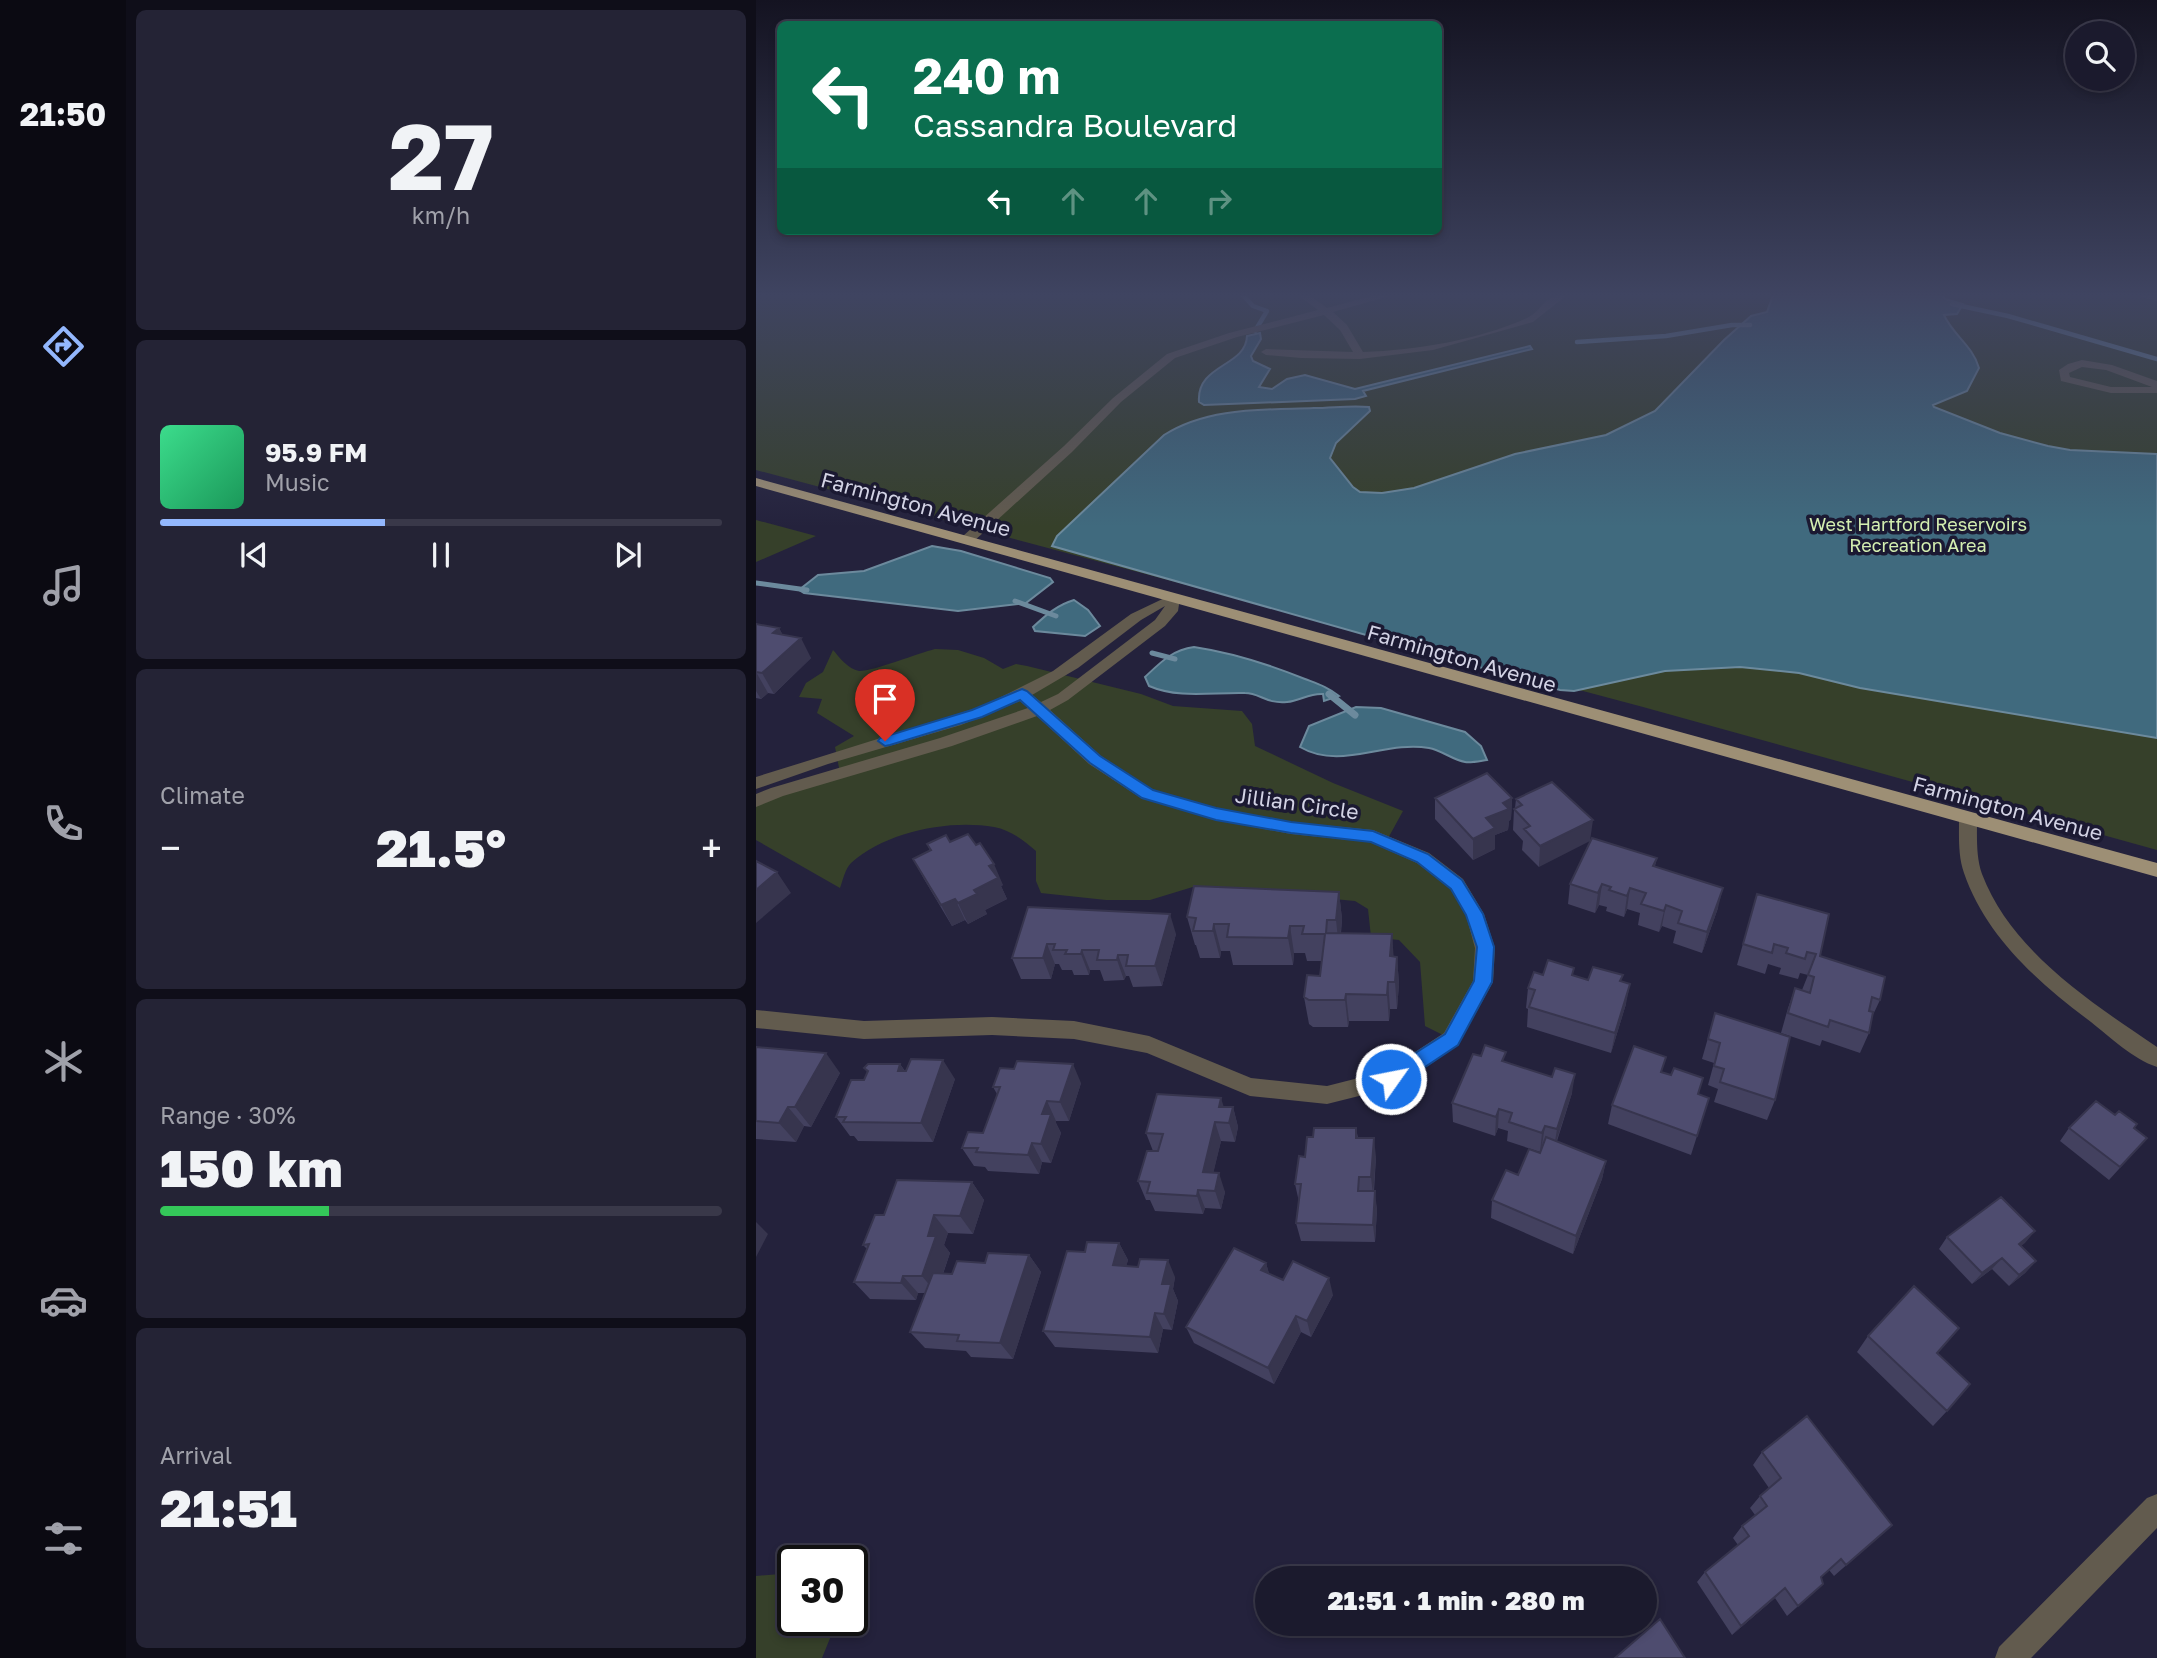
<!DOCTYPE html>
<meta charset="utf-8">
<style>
:root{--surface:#1b1a2d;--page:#242335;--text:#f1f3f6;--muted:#a0a1aa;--line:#393849;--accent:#93b7fd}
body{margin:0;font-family:"Golos Text",sans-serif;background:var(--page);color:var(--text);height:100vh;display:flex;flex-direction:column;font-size:26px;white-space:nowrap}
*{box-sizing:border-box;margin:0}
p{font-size:23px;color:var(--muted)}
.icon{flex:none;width:38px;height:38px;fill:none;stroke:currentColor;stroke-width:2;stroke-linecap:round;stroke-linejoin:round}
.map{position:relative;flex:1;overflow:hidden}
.drawer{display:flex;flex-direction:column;gap:10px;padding:10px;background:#0f0e19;width:630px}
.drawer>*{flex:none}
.guide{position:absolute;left:21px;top:21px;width:665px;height:214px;border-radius:10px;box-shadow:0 4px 10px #0003,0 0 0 2px var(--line);background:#0b6e4f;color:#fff;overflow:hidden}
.controls{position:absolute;left:1309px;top:21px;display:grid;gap:14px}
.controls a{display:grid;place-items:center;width:70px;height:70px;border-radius:50%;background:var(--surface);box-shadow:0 4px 10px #0003,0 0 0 2px var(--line);font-size:35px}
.speed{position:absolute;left:21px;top:1545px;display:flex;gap:14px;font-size:35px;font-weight:700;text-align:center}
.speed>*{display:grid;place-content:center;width:91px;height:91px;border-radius:50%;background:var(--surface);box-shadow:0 4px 10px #0003,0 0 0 2px var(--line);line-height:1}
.speed .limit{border:4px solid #111;border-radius:10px;background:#fff;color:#111}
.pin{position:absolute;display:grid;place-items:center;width:60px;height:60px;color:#fff;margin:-72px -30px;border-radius:50% 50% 50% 0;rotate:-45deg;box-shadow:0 0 7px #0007}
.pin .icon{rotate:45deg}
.me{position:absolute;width:77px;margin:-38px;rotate:57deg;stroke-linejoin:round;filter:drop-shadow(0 0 5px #0008)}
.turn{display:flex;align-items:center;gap:24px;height:147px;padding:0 21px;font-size:32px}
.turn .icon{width:91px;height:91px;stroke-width:2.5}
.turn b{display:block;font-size:49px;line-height:60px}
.lanes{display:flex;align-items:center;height:66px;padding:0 21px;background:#0003;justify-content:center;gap:35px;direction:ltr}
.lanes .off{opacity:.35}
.big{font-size:52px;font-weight:800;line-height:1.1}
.drawer .card{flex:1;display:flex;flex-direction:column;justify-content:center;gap:10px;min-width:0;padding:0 24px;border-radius:10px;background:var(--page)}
.drawer .dial{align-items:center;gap:0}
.dial b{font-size:91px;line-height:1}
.song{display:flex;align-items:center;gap:21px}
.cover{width:84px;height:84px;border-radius:10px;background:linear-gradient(135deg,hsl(150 70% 55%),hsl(150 70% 35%))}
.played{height:7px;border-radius:4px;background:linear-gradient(90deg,var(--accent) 40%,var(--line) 40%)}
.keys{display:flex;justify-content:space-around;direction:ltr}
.heat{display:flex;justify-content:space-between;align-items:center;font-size:38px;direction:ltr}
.charge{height:10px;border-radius:5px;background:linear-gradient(90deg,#34c759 30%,var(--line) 0)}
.trip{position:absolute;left:499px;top:1566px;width:402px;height:70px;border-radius:35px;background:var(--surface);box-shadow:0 4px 10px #0003,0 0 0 2px var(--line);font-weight:800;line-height:70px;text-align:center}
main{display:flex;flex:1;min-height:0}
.dock{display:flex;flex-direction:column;width:126px;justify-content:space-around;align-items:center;background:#0b0a12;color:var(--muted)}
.dock .icon{width:49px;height:49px}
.dock .selected{color:var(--accent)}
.dock b{font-size:32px;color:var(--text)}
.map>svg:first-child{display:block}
.green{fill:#36402a}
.water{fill:#406a7e;stroke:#6c8a9d;stroke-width:2}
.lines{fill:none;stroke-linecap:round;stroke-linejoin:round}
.stream-far2{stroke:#6c8a9d;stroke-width:4.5}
.stream-far1{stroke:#6c8a9d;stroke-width:5}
.stream{stroke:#6c8a9d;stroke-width:7}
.minor{fill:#625b4e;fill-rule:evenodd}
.major{fill:#9d8f75;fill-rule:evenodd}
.wall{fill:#43415f}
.shaded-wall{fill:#37354e}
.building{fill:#4e4c6f;stroke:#37354e;stroke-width:2}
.route{fill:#1a73e8;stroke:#114b97;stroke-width:2}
.labels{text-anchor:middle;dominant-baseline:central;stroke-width:7;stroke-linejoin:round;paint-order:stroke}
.far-park-label{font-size:18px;fill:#d4efb1;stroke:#1b1932}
.street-label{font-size:21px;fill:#d3d3e5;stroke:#1b1932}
</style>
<main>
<nav class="dock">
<b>21:50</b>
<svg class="icon selected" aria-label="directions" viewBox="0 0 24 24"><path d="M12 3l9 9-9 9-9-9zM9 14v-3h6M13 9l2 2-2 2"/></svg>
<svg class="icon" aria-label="music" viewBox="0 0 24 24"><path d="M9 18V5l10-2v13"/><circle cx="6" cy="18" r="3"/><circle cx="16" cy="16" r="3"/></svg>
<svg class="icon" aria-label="phone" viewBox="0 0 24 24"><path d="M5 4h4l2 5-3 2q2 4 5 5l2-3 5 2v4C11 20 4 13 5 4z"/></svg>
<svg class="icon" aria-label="climate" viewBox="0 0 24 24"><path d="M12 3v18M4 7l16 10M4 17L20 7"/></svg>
<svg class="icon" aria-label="car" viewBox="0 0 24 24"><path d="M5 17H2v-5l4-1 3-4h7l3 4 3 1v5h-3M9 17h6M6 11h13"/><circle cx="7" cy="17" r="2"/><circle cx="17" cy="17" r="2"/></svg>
<svg class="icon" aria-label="filters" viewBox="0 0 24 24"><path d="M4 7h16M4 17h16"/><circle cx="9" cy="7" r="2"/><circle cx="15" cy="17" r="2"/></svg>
</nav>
<section class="drawer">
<div class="card dial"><b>27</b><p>km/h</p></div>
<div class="card">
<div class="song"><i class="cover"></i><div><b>95.9 FM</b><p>Music</p></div></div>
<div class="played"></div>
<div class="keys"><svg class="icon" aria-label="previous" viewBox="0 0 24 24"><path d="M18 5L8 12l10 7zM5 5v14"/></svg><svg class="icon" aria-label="pause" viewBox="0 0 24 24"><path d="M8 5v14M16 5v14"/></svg><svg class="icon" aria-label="next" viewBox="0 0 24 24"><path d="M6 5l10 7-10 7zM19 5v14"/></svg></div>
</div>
<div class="card"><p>Climate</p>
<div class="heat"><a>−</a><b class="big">21.5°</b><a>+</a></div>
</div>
<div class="card"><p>Range · 30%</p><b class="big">150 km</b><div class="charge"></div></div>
<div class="card"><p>Arrival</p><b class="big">21:51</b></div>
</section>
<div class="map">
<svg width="1401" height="1658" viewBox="0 0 1401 1658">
<rect width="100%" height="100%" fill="#24223c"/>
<path class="green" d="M0 295H1401V850L887 707 0 470Z
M0 520 60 536 0 562Z
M179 649 202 650 228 658 247 669 260 664 271 666 385 694 417 706 486 711 496 724 499 746 577 783 647 811 630 842 667 858 719 914 727 982 695 1039 669 1026 664 962 643 940 615 937 612 909 599 901 440 886 394 900H350L285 893 280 881V851C268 841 255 830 238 827 193 819 129 832 95 863 89 869 87 880 84 888L0 840V801L84 773 79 747 98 736 61 713 66 699 43 697 50 683 67 672 77 650C84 658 92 669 103 671 115 672 163 653 179 649Z
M37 1573V1620L81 1621 66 1658H0V1576Z"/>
<path class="water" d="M1017 295H1186L1189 299 1207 304 1201 314 1188 315C1197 335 1217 346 1223 368L1211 391 1177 405 1178 407 1244 433 1292 446 1314 450 1401 454V738L1104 688 1043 673 984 667 909 671 818 691 804 690 296 546 301 536 408 435C452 407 507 410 558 408 576 408 595 405 613 407L614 411 580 443 574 458 597 487 604 492 626 493 658 488 759 454 850 435 899 411 968 340 995 316 1011 312Z
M504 333 505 339 495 356 497 361 514 369 503 387 516 389 531 379 549 375 599 389 774 346 776 349 607 391 610 396 599 399 448 405 443 402C440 364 490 367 491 336Z
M176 546 205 551 294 578 297 582 270 603 202 611 48 593 43 590 62 575 108 571Z
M318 600 332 610 344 626 329 636 279 631 277 627C290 615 301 605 318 600Z
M438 647C478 653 512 664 549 679 562 684 572 687 583 696L568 701 567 694C553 693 544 701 531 702 510 704 504 693 489 693 457 692 423 699 393 686L389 677C405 662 416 650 438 647Z
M600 707 625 708 709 732 725 746 731 760C724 761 715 763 709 762 697 760 685 750 673 748 629 740 585 771 544 747L553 726Z"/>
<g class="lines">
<path class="stream-far2" d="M487 295 497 306 511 311 499 331
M1196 304 1252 316 1401 359
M821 342 910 336 976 325H994"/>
<path class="stream-far1" d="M0 583 51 590
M259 601 300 616
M396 653 419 659"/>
<path class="stream" d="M573 694 599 715"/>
<path class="minor" d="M542 295H553L571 308 620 295H637L577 312 591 325 607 352C661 350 722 340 771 318 789 309 785 295 811 295L777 322 677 350 604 359 545 358 510 355 505 352 510 349 597 352 584 330 568 315 481 337 419 358 365 402 316 452 217 542H207V536L308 446 357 398 411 354 473 333 562 310Z
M1384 295H1401V301L1386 297Z
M1326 360 1356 365 1401 381V393H1355L1305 381 1303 370 1312 364ZM1326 367 1350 370 1396 387H1355L1314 377 1313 373Z
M417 594 424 598 422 611 409 626 312 700 294 710 345 756 397 790 460 808 535 822 617 830 673 853 707 879 728 914 739 948 737 982 702 1045 643 1086 571 1104 494 1096 391 1053 318 1039 236 1035 108 1039 0 1028V1010L108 1021 236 1017 318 1021 393 1036 495 1078 571 1086 630 1071 688 1033 717 981 719 948 710 915 695 889 661 863 614 842 535 834 460 820 385 798 333 764 281 716 196 746 27 796 0 807V794L15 788 184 738 272 708 264 701 205 725 72 764 0 789V777L227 706 297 671 375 614ZM409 606 399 620 302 694 285 702 276 695 322 668 385 620Z
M1212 814 1221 820C1221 838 1220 857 1226 874 1255 951 1336 1003 1401 1047V1067C1377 1059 1354 1037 1335 1022 1283 983 1230 937 1208 873 1202 856 1203 837 1203 820Z
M1401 1494V1528L1275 1658H1239L1243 1647 1391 1498Z"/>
<path class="major" d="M0 478 1401 863V877L0 486Z"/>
</g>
<path class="wall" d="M0 624 23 628 26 634 55 658 18 694 12 693 5 699 0 698Z
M796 782 783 867 766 850 767 841 757 830 758 809 759 808 760 799Z
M679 798H756L755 819 753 821 752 830 739 835V849L717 860 679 819Z
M194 842 247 885 245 886 251 899 229 910 231 914 212 924 209 920 196 926 168 879 157 859 174 851 171 844Z
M901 858 899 866 962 908 946 953 917 943 920 931 906 926 903 932 882 925 884 913 871 909 868 917 850 911 851 907 843 905 839 913 812 904 814 884Z
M583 892 586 919 585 933 636 934 637 957H641L643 984 641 1009H634L633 1021H593L592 1027H557L553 1024 548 997 564 976 566 961H551L549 953H538L537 965H477L474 951H465L464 958H444L440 945H439L431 917Z
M1001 894 1064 956 1124 1000 1116 1017 1113 1033 1104 1053 1066 1040 1064 1046 1025 1033 1032 1008 1039 988 1046 990 1052 975 1044 973 1042 979 1023 974 1025 968 1012 964 1009 974 981 965Z
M272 907 420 934 406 986 377 987 373 976H370L368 980 348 981 344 970H334L333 975H318L316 970H306L303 964H299L295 979H265L256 958Z
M787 975H817L832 980 865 982 870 1004 855 1053 771 1027 772 1009 770 1008 772 988Z
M959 1013 1019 1100 1011 1120 958 1102 962 1089 952 1085 958 1063 946 1059Z
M0 1047 84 1073 55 1127 48 1126 40 1142 0 1139Z
M749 1062 816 1093 801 1141 850 1161 846 1179 817 1254 735 1218 736 1200 784 1153 787 1145 784 1152 751 1141 752 1131 742 1128 739 1136 697 1122 696 1103Z
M144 1064 149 1071 199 1079 177 1142 102 1141 98 1136H94L80 1117 108 1080 111 1072 108 1068Z
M907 1073 942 1094 953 1098 935 1155 852 1124 856 1105Z
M325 1083 313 1121H300V1123L305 1133 295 1163 286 1162 283 1174 232 1171 229 1167 218 1166 206 1148 227 1133 241 1094 237 1087Z
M468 1107H477L482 1127 479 1142 465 1141 457 1173 469 1192 465 1209 449 1208 447 1214 399 1211 394 1200H390L382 1181 397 1151 390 1133Z
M600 1128 602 1138 620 1157 618 1191 621 1210 619 1242 545 1241 540 1223 543 1202 539 1184 557 1137Z
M1313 1128H1378L1391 1138 1353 1180 1304 1141Z
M216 1182 228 1200 217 1234 192 1233 188 1245 194 1253 187 1274H196L229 1263 273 1255 285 1272 257 1359 215 1357 210 1351 169 1348 154 1332 169 1293H162L160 1300 114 1299 98 1282 111 1249 107 1245 128 1215Z
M1279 1231 1265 1246 1280 1261 1269 1273 1253 1286 1236 1269 1216 1284 1183 1249 1191 1237Z
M363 1243 372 1260 370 1266 419 1277 417 1289 422 1301 416 1330 407 1329 402 1353 299 1347 287 1331 329 1252Z
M510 1263 513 1274 527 1280 577 1295 555 1337 545 1332 518 1384 438 1343 430 1327Z
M1112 1336 1181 1353 1191 1411 1177 1426 1101 1352Z
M1006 1452 1136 1525 1078 1576 1073 1570 1065 1577 1067 1584 1031 1616 1019 1598 976 1635 941 1582 949 1572 982 1545 977 1538 986 1526 999 1515 994 1508 1004 1496 1013 1488 997 1465Z"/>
<path class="shaded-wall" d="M23 628 34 648 45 638 55 658 18 694 6 673 17 633Z
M0 672 12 693 5 699 0 691Z
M756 798 755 819 753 821 752 830 739 835V849L717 860V839L730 818 747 803Z
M837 820 834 841 783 867 784 846Z
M238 864 247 885 245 886 251 899 229 910 231 914 212 924 202 903 218 890 233 866Z
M21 872 35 893 0 923V890Z
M846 884 843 905 839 913 842 893Z
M874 888 871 909 868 917 871 896Z
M967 888 962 908 946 953 951 932Z
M583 892 586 919 583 948 580 920Z
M199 899 209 920 196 926 185 905Z
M910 905 906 926 903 932 908 911Z
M414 914 420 934 406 986 399 966Z
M458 924 465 951 464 958 457 931Z
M534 926 538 953 537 965 532 938Z
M636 934 638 961 636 983 634 956Z
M291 944 299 964 295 979 287 958Z
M326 950 334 970 333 975 325 954Z
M362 955 370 976 368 980 361 960Z
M641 957 643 984 641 1009 639 982Z
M632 982 634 1009 633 1021 631 995Z
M874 984 870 1004 855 1053 859 1033Z
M590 994 593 1021 592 1027 589 1000Z
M70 1053 84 1073 55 1127 39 1107Z
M187 1060 199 1079 177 1142 165 1123Z
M144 1064 157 1084 142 1071Z
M317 1064 325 1083 313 1121 304 1102Z
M819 1074 816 1093 798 1148 801 1129Z
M465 1098 471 1117 463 1107Z
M291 1101 300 1121V1123L305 1133 295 1163 285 1144 286 1114Z
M32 1107 48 1126 40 1142 23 1123Z
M477 1107 482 1127 479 1142 473 1123Z
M743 1109 742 1128 739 1136 740 1117Z
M459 1122 465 1141 453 1191 447 1172Z
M789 1126 786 1145 784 1152 786 1133Z
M618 1138 620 1157 617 1195 615 1177Z
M276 1143 286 1162 283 1174 272 1155Z
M850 1161 846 1179 817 1254 820 1236Z
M463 1173 469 1192 465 1209 459 1191Z
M216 1182 228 1200 217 1234 204 1216Z
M442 1190 449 1208 447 1214 441 1196Z
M619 1191 621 1210 619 1242 617 1225Z
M178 1215 192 1233 188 1245 194 1253 180 1293 166 1276 172 1236Z
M0 1222 12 1234 0 1257Z
M1279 1231 1269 1243 1253 1255 1263 1244Z
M363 1243 372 1260 366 1282 357 1265Z
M273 1255 285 1272 257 1359 244 1343Z
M1246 1258 1236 1269 1216 1284 1226 1273Z
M412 1260 419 1277 417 1289 422 1301 416 1330 408 1314 406 1284Z
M1280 1261 1269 1273 1253 1286 1263 1275Z
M510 1263 515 1280 505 1270Z
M147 1276 162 1293 160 1300 145 1283Z
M573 1278 577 1295 555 1337 551 1321Z
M399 1313 407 1329 402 1353 394 1337Z
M540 1316 545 1332 518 1384 512 1368Z
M1029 1588 1019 1598 976 1635 985 1626Z"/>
<path class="building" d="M0 624 23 628 17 633 45 638 6 673 0 672Z
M731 773 756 798 747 803 753 809 730 818 739 828 717 839 679 798Z
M796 782 837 820 784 846 768 829 774 826 758 809 766 805 760 799Z
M212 834 220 845 224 843 238 864 233 866 242 878 218 890 221 894 202 903 199 899 185 905 157 859 175 850 171 844 190 835 194 842Z
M836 838 901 858 897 866 967 888 951 932 922 923 926 911 910 905 908 911 885 904 890 893 874 888 871 896 853 890 855 887 846 884 842 893 814 884Z
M0 861 21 872 0 890Z
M438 886 583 892 580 920H571L570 933 636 934 634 956 641 957 639 982H632L631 995 590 994 589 1000H553L548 997 551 975 564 976 569 934H546L548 926H534L532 938 471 937 473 924H458L457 931H437L440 918 431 917Z
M1001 894 1073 914 1064 956 1129 977 1124 1000 1116 997 1113 1011 1117 1012 1113 1033 1074 1020 1072 1027 1032 1013 1039 988 1054 993 1058 977 1052 975 1060 954 1051 952 1049 959 1030 953 1032 948 1018 944 1016 953 987 944Z
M272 907 414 914 399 966H370L372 955H362L361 960H341L343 950H326L325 954H309L311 950H297L299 944H291L287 958H256Z
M792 960 818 968 816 975 832 980 837 967 867 975 864 981 874 984 859 1033 773 1007 779 990 772 988 778 972 787 975Z
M959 1013 1034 1037 1019 1100 964 1082 968 1069 958 1066 964 1043 952 1039Z
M729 1045 750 1052 746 1061 796 1077 799 1068 819 1074 801 1129 789 1126 786 1133 753 1122 756 1113 743 1109 740 1117 696 1103 717 1054 725 1056Z
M878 1046 910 1057 905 1072 915 1075 918 1068 947 1078 942 1094 953 1098 941 1136 856 1105Z
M0 1047 70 1053 39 1107H32L23 1123 0 1121Z
M155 1059 187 1060 165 1123 87 1122 90 1117H80L95 1080H108L112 1071 108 1068 112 1064H144L142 1071H150Z
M261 1061 317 1064 304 1102 291 1101 286 1114H295L285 1144 276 1143 272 1155 220 1152 222 1148H206L212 1132 227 1133 244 1087H237L244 1068 258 1069Z
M401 1094 465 1098 463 1107H477L473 1123 459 1122 447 1172 463 1173 459 1191 442 1190 441 1196 391 1193 394 1182 382 1181 391 1151H402L407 1134 390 1133Z
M1340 1101 1359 1115 1363 1111 1381 1124 1378 1128 1391 1138 1364 1167 1313 1128Z
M558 1128H600V1138H618L615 1177H603L602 1191H619L617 1225 540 1223 545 1184H539L543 1156 549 1157 551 1137H557Z
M790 1137 850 1161 820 1236 736 1200 750 1170 762 1175 773 1149 784 1153Z
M141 1180 216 1182 204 1216 178 1215 172 1236H180L166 1276H147L145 1283 98 1282 113 1244 107 1245 119 1215H128Z
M1245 1197 1279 1231 1263 1244 1280 1261 1263 1275 1246 1258 1226 1273 1191 1237Z
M331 1242 363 1243 357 1265 382 1267 384 1259 412 1260 406 1284H415L408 1314 399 1313 394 1337 287 1331 311 1251 329 1252Z
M478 1248 510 1263 505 1270 527 1280 537 1261 573 1278 551 1321 540 1316 512 1368 430 1327Z
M232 1253 273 1255 244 1343 201 1341 203 1335 154 1332 177 1273 196 1274 201 1261 229 1263Z
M1158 1286 1203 1328 1181 1353 1214 1384 1191 1411 1112 1336Z
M1051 1416 1136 1525 1090 1565 1085 1559 1065 1577 1067 1584 1042 1606 1029 1588 985 1626 949 1572 993 1536 986 1526 1011 1506 1004 1496 1025 1478 1006 1452Z
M904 1619 929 1658H859Z"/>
<linearGradient id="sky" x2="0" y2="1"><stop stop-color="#141321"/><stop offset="0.56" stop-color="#3f4461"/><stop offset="1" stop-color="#3f4461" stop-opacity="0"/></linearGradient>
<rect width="1401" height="527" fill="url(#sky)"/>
<path class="route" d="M266 689 271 691 344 756 397 790 460 808 535 822 617 831 672 854 706 880 727 914 738 947 736 982 702 1045 642 1085 635 1087 628 1085 625 1079 628 1073 689 1034 718 981 721 947 710 915 695 889 661 862 615 842 535 833 460 820 386 798 334 763 264 700 226 717 134 745 129 746 122 741 124 738 216 710Z"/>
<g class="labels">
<g class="far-park-label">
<text x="1162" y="524">West Hartford Reservoirs<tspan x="1162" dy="21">Recreation Area</tspan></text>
</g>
<g class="street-label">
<text transform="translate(160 504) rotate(15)">Farmington Avenue</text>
<text transform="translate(706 658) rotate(16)">Farmington Avenue</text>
<text transform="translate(541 803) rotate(8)">Jillian Circle</text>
<text transform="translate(1252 808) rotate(15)">Farmington Avenue</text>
</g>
</g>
</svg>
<div class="controls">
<a><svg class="icon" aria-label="search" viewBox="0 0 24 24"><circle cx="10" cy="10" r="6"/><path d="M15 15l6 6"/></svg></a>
</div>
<div class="speed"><div class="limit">30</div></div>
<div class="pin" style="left:129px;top:741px;background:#d93025"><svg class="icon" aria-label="arrive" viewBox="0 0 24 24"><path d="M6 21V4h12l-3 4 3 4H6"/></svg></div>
<svg class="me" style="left:635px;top:1079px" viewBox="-20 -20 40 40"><circle r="17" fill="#1a73e8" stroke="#fff" stroke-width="3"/><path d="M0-11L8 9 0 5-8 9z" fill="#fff"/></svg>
<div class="trip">21:51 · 1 min · 280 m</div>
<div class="guide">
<div class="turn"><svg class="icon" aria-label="left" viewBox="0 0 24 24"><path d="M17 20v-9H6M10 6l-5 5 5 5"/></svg><div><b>240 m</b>Cassandra Boulevard</div></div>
<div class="lanes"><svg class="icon" aria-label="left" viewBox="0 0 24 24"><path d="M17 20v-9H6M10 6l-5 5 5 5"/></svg><svg class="icon off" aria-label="ahead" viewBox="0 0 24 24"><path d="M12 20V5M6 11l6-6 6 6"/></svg><svg class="icon off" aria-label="ahead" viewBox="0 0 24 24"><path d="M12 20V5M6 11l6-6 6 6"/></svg><svg class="icon off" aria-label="right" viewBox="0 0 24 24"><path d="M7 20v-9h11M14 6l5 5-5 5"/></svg></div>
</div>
</div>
</main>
